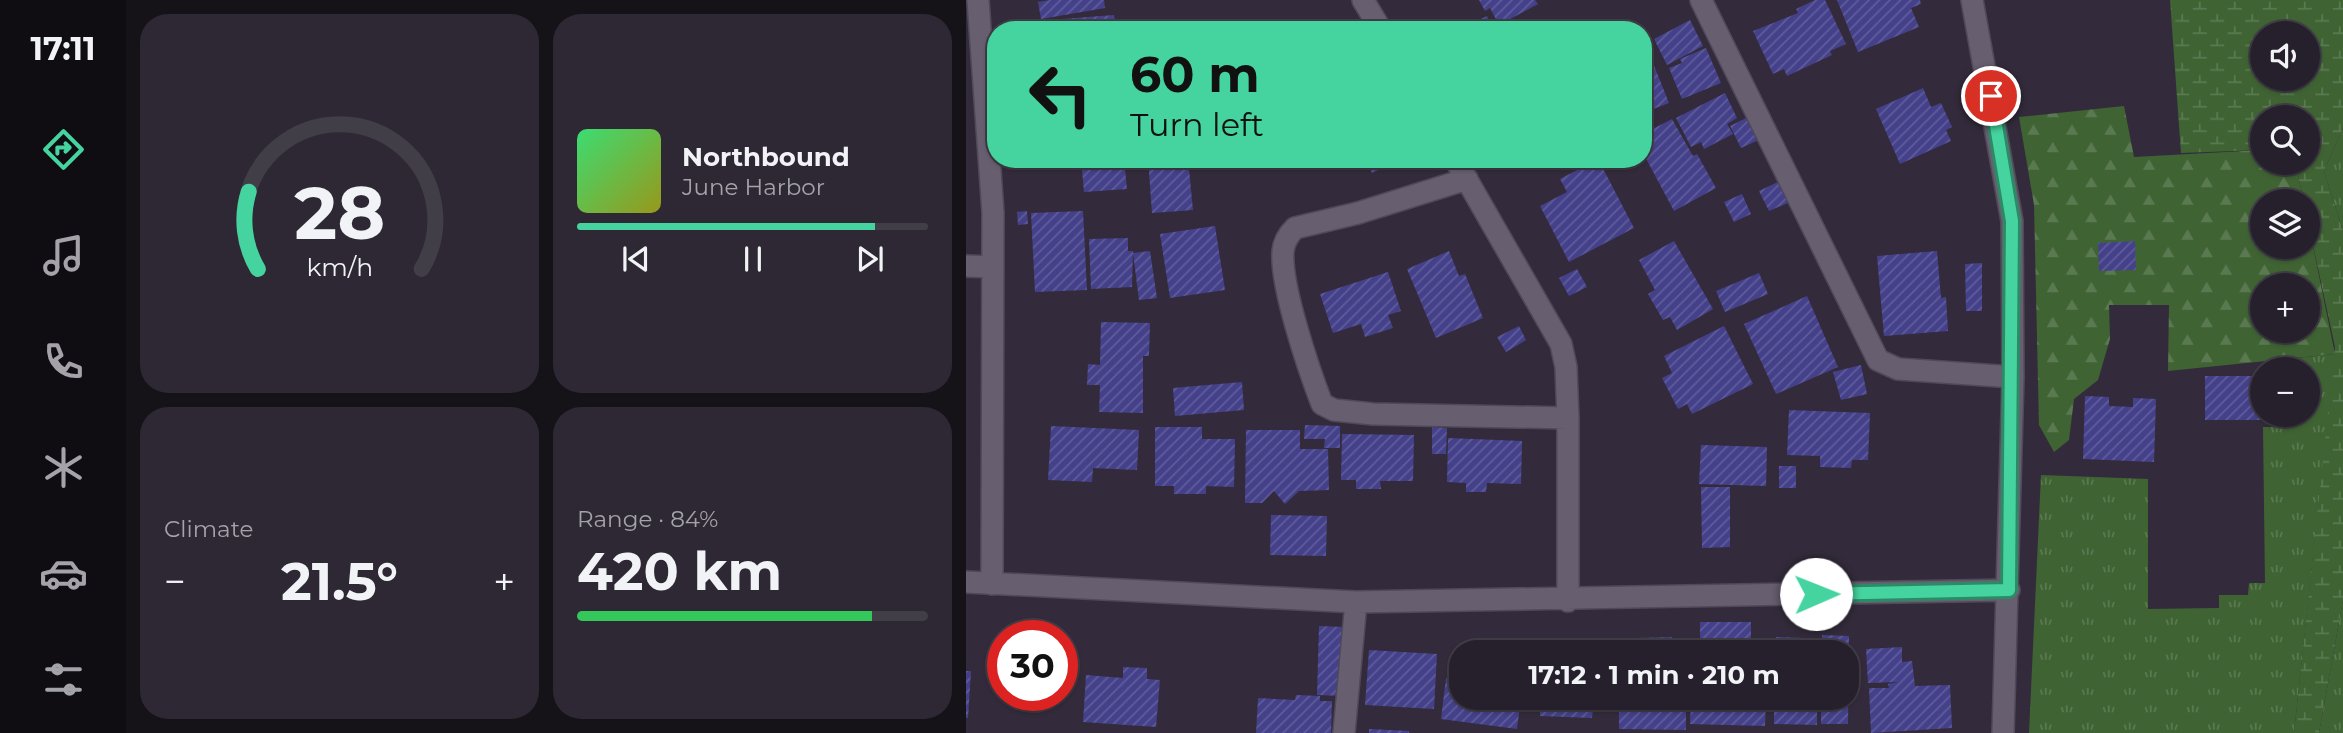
<!DOCTYPE html>
<meta charset="utf-8">
<style>
:root{--surface:#26202c;--page:#2e2834;--text:#f1f3f6;--muted:#a4a3a9;--line:#423e48;--accent:#45d49f}
body{margin:0;font-family:Montserrat,sans-serif;background:var(--page);color:var(--text);height:100vh;display:flex;flex-direction:column;font-size:26px;white-space:nowrap}
*{box-sizing:border-box;margin:0}
p{font-size:23px;color:var(--muted)}
.icon{flex:none;width:38px;height:38px;fill:none;stroke:currentColor;stroke-width:2;stroke-linecap:round;stroke-linejoin:round}
.map{position:relative;flex:1;overflow:hidden}
.panel{display:flex;flex-direction:column;gap:14px;padding:14px;background:#151218;width:840px}
.panel>*{flex:none}
.guide{position:absolute;left:21px;top:21px;width:665px;height:147px;border-radius:28px;box-shadow:0 2px 5px #0004,0 0 0 2px var(--line);background:#45d49f;color:#111;overflow:hidden}
.tools{position:absolute;left:1284px;top:21px;display:grid;gap:14px}
.tools a{display:grid;place-items:center;width:70px;height:70px;border-radius:50%;background:var(--surface);box-shadow:0 2px 5px #0004,0 0 0 2px var(--line);font-size:35px}
.speed{position:absolute;left:21px;top:620px;display:flex;gap:14px;font-size:35px;font-weight:700;text-align:center}
.speed>*{display:grid;place-content:center;width:91px;height:91px;border-radius:50%;background:var(--surface);box-shadow:0 2px 5px #0004,0 0 0 2px var(--line);line-height:1}
.speed .limit{border:10px solid #d22;background:#fff;color:#111}
.pin{position:absolute;display:grid;place-items:center;width:60px;height:60px;color:#fff;margin:-30px;border:4px solid #fff;border-radius:50%;box-shadow:0 2px 7px #0007}
.me{position:absolute;width:77px;margin:-38px;rotate:89deg;stroke-linejoin:round;filter:drop-shadow(0 0 5px #0008)}
.turn{display:flex;align-items:center;gap:24px;height:147px;padding:0 28px;font-size:32px}
.turn .icon{width:91px;height:91px;stroke-width:2.5}
.turn b{display:block;font-size:49px;line-height:60px}
.big{font-size:52px;font-weight:700;line-height:1.1}
.panel .widget{flex:1;display:flex;flex-direction:column;justify-content:center;gap:10px;min-width:0;padding:0 24px;border-radius:28px;background:var(--page)}
.panel .dial{align-items:center;gap:0}
.dial svg{height:182px;overflow:visible;fill:none;stroke:var(--line);stroke-width:7;stroke-linecap:round;text-anchor:middle}
.dial text{fill:var(--text);stroke:none}
.song{display:flex;align-items:center;gap:21px}
.cover{width:84px;height:84px;border-radius:10px;background:linear-gradient(135deg,hsl(140 70% 55%),hsl(60 70% 35%))}
.played{height:7px;border-radius:4px;background:linear-gradient(90deg,var(--accent) 85%,var(--line) 85%)}
.keys{display:flex;justify-content:space-around;direction:ltr}
.heat{display:flex;justify-content:space-between;align-items:center;font-size:38px;direction:ltr}
.charge{height:10px;border-radius:5px;background:linear-gradient(90deg,#34c759 84%,var(--line) 0)}
.panel .tiles{flex:1;display:grid;gap:14px;grid-template-columns:repeat(2,1fr)}
.trip{position:absolute;left:483px;top:640px;width:410px;height:70px;border-radius:28px;background:var(--surface);box-shadow:0 2px 5px #0004,0 0 0 2px var(--line);font-weight:700;line-height:70px;text-align:center}
main{display:flex;flex:1;min-height:0}
.menu{display:flex;flex-direction:column;width:126px;justify-content:space-around;align-items:center;background:#0f0d12;color:var(--muted)}
.menu .icon{width:49px;height:49px}
.menu .active{color:var(--accent)}
.menu b{font-size:32px;color:var(--text)}
.map>svg:first-child{display:block}
.grass{fill:url(#grass-tufts)}
.forest{fill:url(#forest-firs);fill-rule:evenodd}
.wetland{fill:url(#wetland-marsh);fill-rule:evenodd}
.building{fill:url(#building-hatch)}
.lines{fill:none;stroke-linecap:round;stroke-linejoin:round}
.street-casing{stroke:#504957;stroke-width:24}
.street{stroke:#675e70;stroke-width:21}
.route-casing{stroke:#2d8a67;stroke-width:18}
.route{stroke:#45d49f;stroke-width:12}
</style>
<main>
<nav class="menu">
<b>17:11</b>
<svg class="icon active" aria-label="directions" viewBox="0 0 24 24"><path d="M12 3l9 9-9 9-9-9zM9 14v-3h6M13 9l2 2-2 2"/></svg>
<svg class="icon" aria-label="music" viewBox="0 0 24 24"><path d="M9 18V5l10-2v13"/><circle cx="6" cy="18" r="3"/><circle cx="16" cy="16" r="3"/></svg>
<svg class="icon" aria-label="phone" viewBox="0 0 24 24"><path d="M5 4h4l2 5-3 2q2 4 5 5l2-3 5 2v4C11 20 4 13 5 4z"/></svg>
<svg class="icon" aria-label="climate" viewBox="0 0 24 24"><path d="M12 3v18M4 7l16 10M4 17L20 7"/></svg>
<svg class="icon" aria-label="car" viewBox="0 0 24 24"><path d="M5 17H2v-5l4-1 3-4h7l3 4 3 1v5h-3M9 17h6M6 11h13"/><circle cx="7" cy="17" r="2"/><circle cx="17" cy="17" r="2"/></svg>
<svg class="icon" aria-label="filters" viewBox="0 0 24 24"><path d="M4 7h16M4 17h16"/><circle cx="9" cy="7" r="2"/><circle cx="15" cy="17" r="2"/></svg>
</nav>
<section class="panel">
<div class="tiles">
<div class="widget dial"><svg viewBox="0 0 100 80">
<path d="M14 69A42 42 0 1 1 86 69"/>
<path d="M14 69A42 42 0 0 1 10 35" stroke="#45d49f"/>
<text x="50" y="56" font-size="32" font-weight="700">28</text>
<text x="50" y="72" font-size="11">km/h</text>
</svg></div>
<div class="widget">
<div class="song"><i class="cover"></i><div><b>Northbound</b><p>June Harbor</p></div></div>
<div class="played"></div>
<div class="keys"><svg class="icon" aria-label="previous" viewBox="0 0 24 24"><path d="M18 5L8 12l10 7zM5 5v14"/></svg><svg class="icon" aria-label="pause" viewBox="0 0 24 24"><path d="M8 5v14M16 5v14"/></svg><svg class="icon" aria-label="next" viewBox="0 0 24 24"><path d="M6 5l10 7-10 7zM19 5v14"/></svg></div>
</div>
<div class="widget"><p>Climate</p>
<div class="heat"><a>−</a><b class="big">21.5°</b><a>+</a></div>
</div>
<div class="widget"><p>Range · 84%</p><b class="big">420 km</b><div class="charge"></div></div>
</div>
</section>
<div class="map">
<svg width="1377" height="733" viewBox="0 0 1377 733">
<defs>
<pattern id="grass-tufts" width="24" height="20" patternUnits="userSpaceOnUse" patternTransform="scale(1.75)"><rect width="24" height="20" fill="#3f6333"/><path d="M3 7l-1-3M5 7V3M7 7l1-3M15 17l-1-3M17 17v-4M19 17l1-3" fill="none" stroke="#5b7951"/></pattern>
<pattern id="forest-firs" width="22" height="20" patternUnits="userSpaceOnUse" patternTransform="scale(1.75)"><rect width="22" height="20" fill="#3f6333"/><path d="M5 1l3.5 6h-7zM16 11l3.5 6h-7z" fill="#5b7951"/></pattern>
<pattern id="wetland-marsh" width="20" height="14" patternUnits="userSpaceOnUse" patternTransform="scale(1.75)"><rect width="20" height="14" fill="#3f6333"/><path d="M1 5h8M5 5V1M11 12h8M15 12V8" fill="none" stroke="#5b7951"/></pattern>
<pattern id="building-hatch" width="6" height="6" patternUnits="userSpaceOnUse" patternTransform="scale(1.75)"><rect width="6" height="6" fill="#44418a"/><path d="M-1 1l2-2M0 6l6-6M5 7l2-2" fill="none" stroke="#5f5c9b"/></pattern>
</defs>
<rect width="100%" height="100%" fill="#332b3b"/>
<path class="grass" d="M1377 128V231L1358 171Z
M1369 354 1328 733H1063L1075 475 1182 479V609L1253 608V595H1282L1283 583H1299L1297 427H1307V415H1342V369H1321L1322 359Z
M1377 600V733H1353Z"/>
<path class="forest" d="M1158 106 1168 157 1297 150V163H1329L1338 201H1297V247H1342V222L1369 354 1202 371 1203 305H1143L1144 339 1132 380 1108 399 1103 440 1088 452 1073 425 1068 205 1053 117ZM1297 285H1342V331H1297Z"/>
<path class="wetland" d="M1204 0H1377V128L1358 171 1377 231V600L1353 733H1328L1369 347 1342 222V201H1338L1329 163H1342V117H1297V150L1215 153ZM1297 33H1342V79H1297Z"/>
<path class="building" d="M84 0H138L139 8 75 19 72 2Z
M513 0H569L572 4 533 25 524 8 519 11Z
M849 0H859L880 44 864 51 866 55 821 76 818 69 807 74 787 31 832 13 830 9Z
M871 0H954L955 4 945 8 953 27 892 52Z
M148 15 150 30H97L96 19Z
M521 16 527 30H492Z
M365 19 369 30H335V29Z
M724 20 737 46 701 65 688 39Z
M681 48 703 103 677 113V50Z
M740 48 755 83 716 99 703 68 716 63 714 59Z
M957 88 965 107 975 103 986 127 980 130 985 141 934 164 910 109Z
M759 93 771 118 761 124 767 134 738 149 735 142 725 147 710 118Z
M784 116 795 139 775 148 764 126Z
M706 119 727 156 731 154 750 188 708 211 677 153V134Z
M115 159H158L161 189 118 192Z
M182 159H229L230 168 223 169 227 210 186 213Z
M400 159H436L406 173Z
M632 159 668 228 603 262 574 206 601 192 594 179Z
M814 181 824 202 803 211 793 191Z
M776 194 785 214 768 222 758 202Z
M61 211 62 224 52 225 51 212Z
M117 211 121 290 69 292 65 213Z
M249 226 259 290 204 298 194 234Z
M162 238V251H167L166 287 125 289 123 239Z
M708 241 747 309 711 330 704 317 697 320 682 294 689 290 673 260Z
M1169 241 1170 270 1133 271 1132 243Z
M184 251 191 298 173 300 167 253Z
M483 251 493 276 499 274 517 318 470 338 441 269Z
M971 251 975 298 980 297 982 331 918 336 911 256Z
M1016 263V311H1000L999 264Z
M611 269 621 287 603 296 593 278Z
M422 272 435 311 422 315 427 328 399 337 395 324 367 333 354 294Z
M793 273 802 294 759 312 750 291Z
M841 296 872 367 810 394 778 324Z
M135 322 184 323 183 356H177V413L133 412 134 385H121L122 364 134 365Z
M553 326 560 340 540 352 531 337Z
M758 326 787 384 726 414 721 404 712 409 696 378 706 373 698 356Z
M895 365 901 394 875 400 867 372Z
M1239 376H1297V415H1303V420H1239Z
M276 382 278 410 209 416 207 388Z
M1119 396 1143 397V406L1167 407V398L1190 399 1188 462 1117 459Z
M823 410 904 413 902 460H886L885 468 854 467V456L821 455Z
M339 425 374 426V448H358L359 439H338Z
M85 426 173 430 171 470 127 468 126 482 82 480Z
M189 427H236V439H269L268 487 240 486V494H208V486H189Z
M466 427 481 428 480 454H466Z
M280 430H334V449H362L363 490 333 491 319 504 308 491 296 503H279Z
M376 434 448 435 447 481H414L415 489H390V480H375Z
M482 438 556 441 555 484 521 483 520 492H500V483L481 482Z
M735 445 801 447 800 486 733 484Z
M813 466H830V488H813Z
M735 487H764V547L736 548Z
M305 515 361 516 360 556 304 555Z
M734 622H785V650H734Z
M353 626 378 627 376 696 351 695Z
M856 635 883 636 882 724H855V705H863L864 698H880V653H856Z
M706 637 710 650H719V653H673L672 638Z
M810 637 837 638V653H809Z
M936 647V662L946 661 949 686 984 685 986 728 905 733 903 688H923L922 684 932 682 902 683 900 649Z
M403 650 471 654 468 709 399 705Z
M157 667 181 668V679L194 680 190 727 117 722 120 675 157 678Z
M0 671H5L2 718H0Z
M480 678 495 680V698H555L551 729 475 719Z
M330 695 354 696V701H366L365 733H290L292 698 329 700Z
M562 698H628L626 718 574 716V712L561 711Z
M725 698H800L799 726 724 724Z
M808 698H836V705H851V725L808 724Z
M653 700 720 701V730L653 729Z
M403 729 443 731V733H403Z"/>
<g class="lines">
<defs>
<path id="street" d="M12 0 27 213 26 584
M397 0 415 30
M735 0 912 360 932 369 1047 377
M1006 0 1046 221 1047 377 1037 733
M489 159 595 344 600 367 602 418V601
M501 179 392 213 329 228C322 235 318 241 317 251 314 285 343 370 356 404L368 410 407 414 602 418
M0 266 27 267
M0 582 390 602 1043 590
M378 733 390 602"/>
</defs>
<use href="#street" class="street-casing"/>
<use href="#street" class="street"/>
</g>
<g class="lines">
<defs>
<path id="route" d="M850 594 1043 590 1046 221 1025 96"/>
</defs>
<use href="#route" class="route-casing"/>
<use href="#route" class="route"/>
</g>
</svg>
<div class="tools">
<a><svg class="icon" aria-label="sound" viewBox="0 0 24 24"><path d="M4 9h4l5-4v14l-5-4H4zM17 9q2 3 0 6"/></svg></a>
<a><svg class="icon" aria-label="search" viewBox="0 0 24 24"><circle cx="10" cy="10" r="6"/><path d="M15 15l6 6"/></svg></a>
<a><svg class="icon" aria-label="layers" viewBox="0 0 24 24"><path d="M12 4l9 5-9 5-9-5zM3 14l9 5 9-5"/></svg></a>
<a>+</a>
<a>−</a>
</div>
<div class="speed"><div class="limit">30</div></div>
<div class="pin" style="left:1025px;top:96px;background:#d93025"><svg class="icon" aria-label="arrive" viewBox="0 0 24 24"><path d="M6 21V4h12l-3 4 3 4H6"/></svg></div>
<svg class="me" style="left:850px;top:594px" viewBox="-20 -20 40 40"><circle r="19" fill="#fff"/><path d="M0-13L10 11 0 6-10 11z" fill="#45d49f"/></svg>
<div class="trip">17:12 · 1 min · 210 m</div>
<div class="guide">
<div class="turn"><svg class="icon" aria-label="left" viewBox="0 0 24 24"><path d="M17 20v-9H6M10 6l-5 5 5 5"/></svg><div><b>60 m</b>Turn left</div></div>
</div>
</div>
</main>
